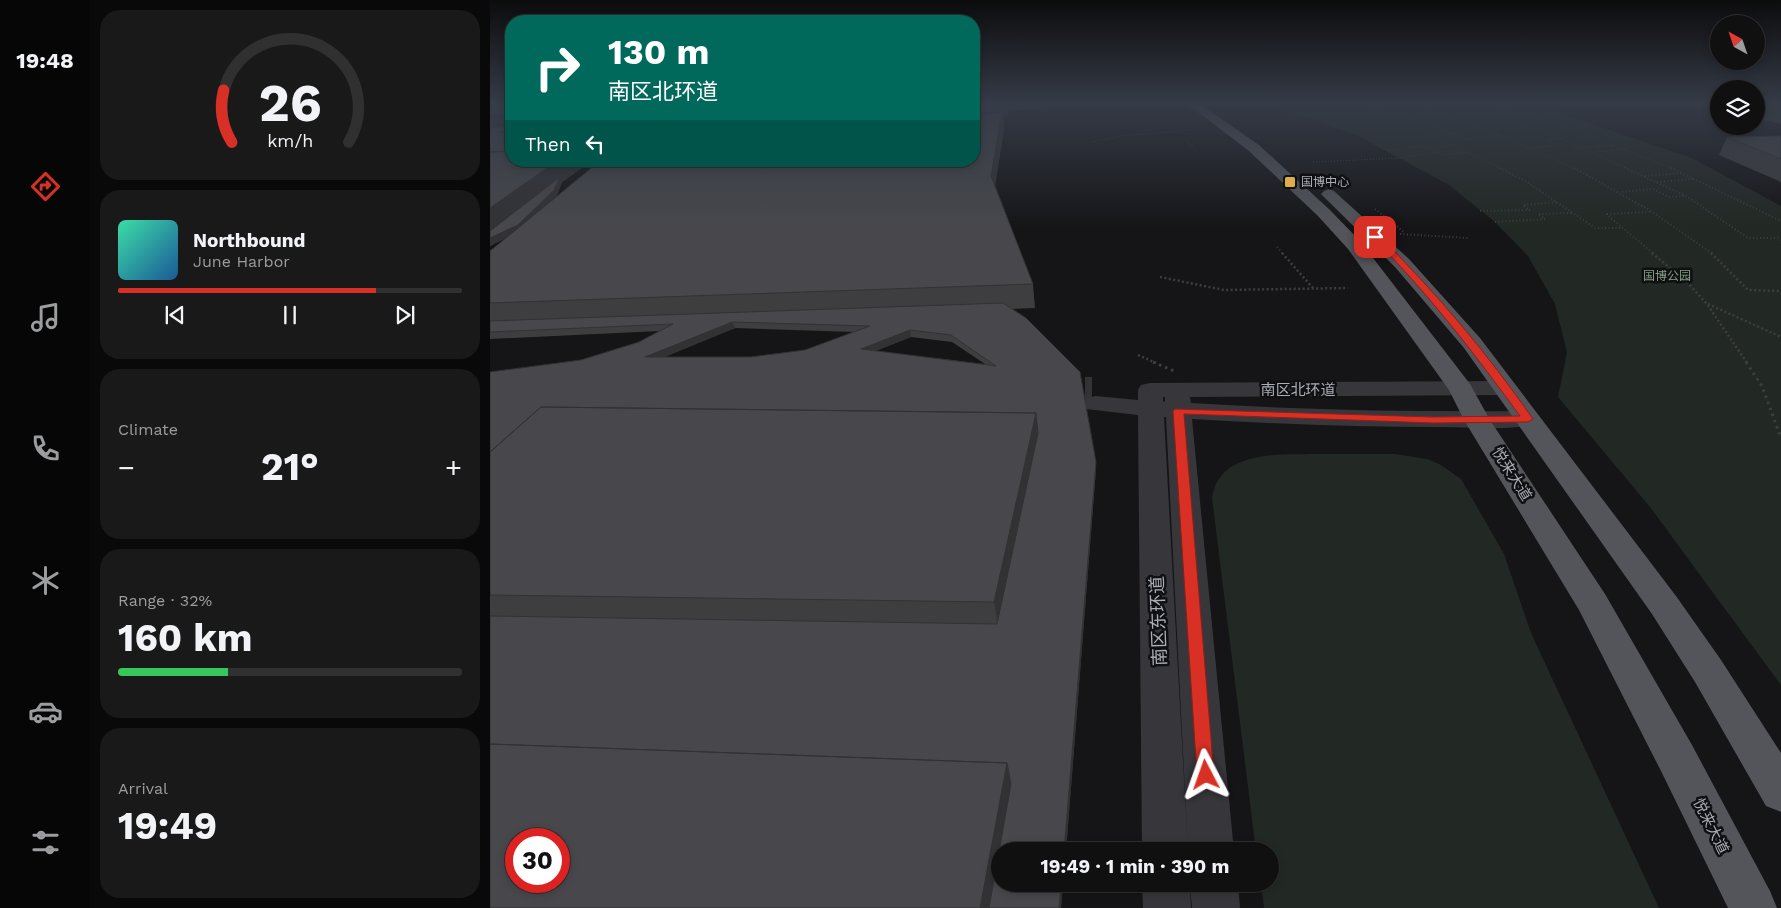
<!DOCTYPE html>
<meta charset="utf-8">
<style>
:root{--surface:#101011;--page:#19191a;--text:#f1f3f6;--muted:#9c9d9f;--line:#303031;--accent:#d93025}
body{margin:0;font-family:"Work Sans","Noto Sans SC",sans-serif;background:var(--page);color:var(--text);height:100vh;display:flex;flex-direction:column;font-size:19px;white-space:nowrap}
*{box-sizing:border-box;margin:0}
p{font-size:16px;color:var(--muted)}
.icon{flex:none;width:28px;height:28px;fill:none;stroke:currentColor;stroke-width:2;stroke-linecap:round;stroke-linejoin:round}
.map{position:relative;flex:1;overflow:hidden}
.sheet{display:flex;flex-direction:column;gap:10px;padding:10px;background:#090909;width:400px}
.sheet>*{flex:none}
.guide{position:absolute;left:15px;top:15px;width:475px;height:152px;border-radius:20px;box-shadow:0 2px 8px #0003,0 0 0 1px var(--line);background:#00695c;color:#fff;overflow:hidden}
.needle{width:32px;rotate:320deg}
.tools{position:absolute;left:1220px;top:15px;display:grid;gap:10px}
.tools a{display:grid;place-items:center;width:55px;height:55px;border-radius:50%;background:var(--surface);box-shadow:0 2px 8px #0003,0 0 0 1px var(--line);font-size:25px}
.speed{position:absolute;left:15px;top:828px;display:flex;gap:10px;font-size:25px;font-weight:700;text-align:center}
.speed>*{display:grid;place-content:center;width:65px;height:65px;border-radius:50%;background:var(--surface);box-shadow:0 2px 8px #0003,0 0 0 1px var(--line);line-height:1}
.speed .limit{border:8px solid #d22;background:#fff;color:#111}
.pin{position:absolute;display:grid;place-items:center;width:42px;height:42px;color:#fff;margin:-21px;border-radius:10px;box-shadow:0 2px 8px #0006}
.me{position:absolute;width:55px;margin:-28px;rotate:356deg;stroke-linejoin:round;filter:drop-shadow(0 0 4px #0008)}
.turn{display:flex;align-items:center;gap:18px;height:105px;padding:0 20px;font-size:22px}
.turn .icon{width:65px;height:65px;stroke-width:2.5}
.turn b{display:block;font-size:35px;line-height:42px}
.then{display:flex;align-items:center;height:48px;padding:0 20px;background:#0003;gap:10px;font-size:19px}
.big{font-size:38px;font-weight:700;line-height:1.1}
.sheet .widget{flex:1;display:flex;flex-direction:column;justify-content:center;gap:8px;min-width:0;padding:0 18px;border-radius:20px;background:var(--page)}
.sheet .dial{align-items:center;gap:0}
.dial svg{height:130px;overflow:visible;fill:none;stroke:var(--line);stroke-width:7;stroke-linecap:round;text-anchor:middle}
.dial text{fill:var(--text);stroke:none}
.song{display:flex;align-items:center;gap:15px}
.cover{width:60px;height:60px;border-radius:8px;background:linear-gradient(135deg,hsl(160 70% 55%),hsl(210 70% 35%))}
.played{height:5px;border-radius:2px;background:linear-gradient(90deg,var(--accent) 75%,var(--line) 75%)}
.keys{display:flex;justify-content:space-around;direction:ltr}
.heat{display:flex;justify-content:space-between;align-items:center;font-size:28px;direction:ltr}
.charge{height:8px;border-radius:4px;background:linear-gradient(90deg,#34c759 32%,var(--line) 0)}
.trip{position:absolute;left:501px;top:842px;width:288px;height:50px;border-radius:25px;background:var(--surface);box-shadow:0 2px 8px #0003,0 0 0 1px var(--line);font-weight:700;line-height:50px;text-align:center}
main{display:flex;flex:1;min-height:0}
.tabs{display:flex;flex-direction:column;width:90px;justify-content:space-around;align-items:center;background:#060607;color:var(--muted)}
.tabs .icon{width:35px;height:35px}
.tabs .active{color:var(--accent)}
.tabs b{font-size:22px;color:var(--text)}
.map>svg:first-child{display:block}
.green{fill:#222823}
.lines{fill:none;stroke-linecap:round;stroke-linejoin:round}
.minor-tunnel{stroke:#333337;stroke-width:26;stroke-dasharray:26 13;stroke-linecap:butt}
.path-far3{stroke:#3d3e42;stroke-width:1;stroke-dasharray:1 2;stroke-linecap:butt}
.path-far2{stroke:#3d3e42;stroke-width:2;stroke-dasharray:1 2.5;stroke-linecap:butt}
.path-far1{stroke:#3d3e42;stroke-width:2.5;stroke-dasharray:2 2.5;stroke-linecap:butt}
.path{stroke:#3d3e42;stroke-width:3;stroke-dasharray:2.5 4;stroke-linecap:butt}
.minor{fill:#37373b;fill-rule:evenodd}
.major{fill:#53555a;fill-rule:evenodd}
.wall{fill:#3e3e41;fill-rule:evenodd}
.shaded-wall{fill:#323235}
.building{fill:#48484c;stroke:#323235;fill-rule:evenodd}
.route{fill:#d93025;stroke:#8d1f18}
.poi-dot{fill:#dead47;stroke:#101012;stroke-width:2}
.labels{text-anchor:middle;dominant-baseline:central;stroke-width:5;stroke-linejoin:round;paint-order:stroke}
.far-poi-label{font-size:12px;fill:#a9adb6;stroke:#101012;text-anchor:start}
.far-park-label{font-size:12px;fill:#829e84;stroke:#101012}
.street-label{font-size:15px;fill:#a9adb6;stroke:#101012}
.near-street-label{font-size:18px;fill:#a9adb6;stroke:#101012}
</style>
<main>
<nav class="tabs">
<b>19:48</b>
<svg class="icon active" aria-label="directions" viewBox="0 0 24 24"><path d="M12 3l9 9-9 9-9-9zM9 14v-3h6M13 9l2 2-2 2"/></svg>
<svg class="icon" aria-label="music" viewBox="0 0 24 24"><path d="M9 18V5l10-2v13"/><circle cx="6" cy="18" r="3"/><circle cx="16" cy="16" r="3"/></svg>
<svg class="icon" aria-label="phone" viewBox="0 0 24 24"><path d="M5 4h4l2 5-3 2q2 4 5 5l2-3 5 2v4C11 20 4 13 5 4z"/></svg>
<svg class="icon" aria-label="climate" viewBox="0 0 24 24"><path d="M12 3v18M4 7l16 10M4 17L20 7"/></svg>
<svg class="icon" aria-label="car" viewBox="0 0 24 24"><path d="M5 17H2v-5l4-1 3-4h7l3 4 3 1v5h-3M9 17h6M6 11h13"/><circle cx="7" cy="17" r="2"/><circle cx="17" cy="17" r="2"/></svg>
<svg class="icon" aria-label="filters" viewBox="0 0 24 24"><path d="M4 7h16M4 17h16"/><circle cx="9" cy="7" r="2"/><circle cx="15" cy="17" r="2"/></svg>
</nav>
<section class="sheet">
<div class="widget dial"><svg viewBox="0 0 100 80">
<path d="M14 69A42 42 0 1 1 86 69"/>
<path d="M14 69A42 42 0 0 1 9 37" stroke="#d93025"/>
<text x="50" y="56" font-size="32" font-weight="700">26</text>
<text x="50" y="72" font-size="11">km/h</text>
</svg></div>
<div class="widget">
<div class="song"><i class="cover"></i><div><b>Northbound</b><p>June Harbor</p></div></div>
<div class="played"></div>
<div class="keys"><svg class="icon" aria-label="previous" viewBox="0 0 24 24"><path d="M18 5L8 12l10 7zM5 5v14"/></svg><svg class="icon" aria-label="pause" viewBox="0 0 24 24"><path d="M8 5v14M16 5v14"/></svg><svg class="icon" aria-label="next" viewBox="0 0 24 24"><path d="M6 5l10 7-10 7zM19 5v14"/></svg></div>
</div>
<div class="widget"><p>Climate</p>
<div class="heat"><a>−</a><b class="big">21°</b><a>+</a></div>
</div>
<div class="widget"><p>Range · 32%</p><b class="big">160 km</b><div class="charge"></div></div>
<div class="widget"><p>Arrival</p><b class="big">19:49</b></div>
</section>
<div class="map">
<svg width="1291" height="908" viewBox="0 0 1291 908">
<rect width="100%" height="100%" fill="#151517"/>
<path class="green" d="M756 102H1204L1176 104 1036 102 1202 158 1291 206V685L1160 507 1068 397 1077 352 1065 304 1038 256 1005 222 959 185 868 136 826 120Z
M905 454 937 459 951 465 971 479 1014 554 1041 633 1169 908H774L771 884H780V851H766L722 498C729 448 795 455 832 454 856 454 881 454 905 454Z"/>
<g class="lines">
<path class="minor-tunnel" d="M556 390H602"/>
<path class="path-far3" d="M864 102 916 116 980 140 1010 135
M912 102 1009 135 1086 169
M995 102 1071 125 1184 169
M885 107 887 102
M1000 115 1070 138 1138 169
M1001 115 1016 112 1006 109 1013 107
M941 135 1012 169
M943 135 959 133
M695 139 707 152
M602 142 631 136 701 130
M1043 148 1067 145 1056 140 1069 139
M1094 148 1126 145
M897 151 931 146 940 149 963 145
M1105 152 1136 149
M823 162 911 158 946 152 955 155 978 152"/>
<path class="path-far2" d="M1010 168 1037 182 1105 228H1132
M1084 168 1161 211 1223 254
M1135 168 1196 196 1258 238H1288L1291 240
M1181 168 1291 221
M1155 176 1193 173
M1167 182 1203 179
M1132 192 1164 189 1178 197 1196 196
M885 209 914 232
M990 211 1040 210 1033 205 1068 202
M1116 214 1164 254
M1117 214 1161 212
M1005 222 1055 219 1048 214 1083 213
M910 234 979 238
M787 247 793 254"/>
<path class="path-far1" d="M792 253 823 288
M1162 253 1196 281 1217 304 1257 363
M1221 253 1258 290 1291 291
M670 277 734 290 858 288
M1218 304 1291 337
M648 355 666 363"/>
<path class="path" d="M663 362 684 371
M1256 362 1272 386 1291 438"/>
<path class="minor" d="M559 102H601L595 105 524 111 518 108 524 105Z
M1015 381 1024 383 1027 388 1024 393 1015 395 700 397 701 403C813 410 925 412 1037 411L1046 414 1050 419 1046 424C1018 431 980 427 951 427 868 427 785 424 702 419L744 851H698L676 417H674L698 851H652L648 415 596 409 592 404 596 399 605 396 648 400V390L651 385 660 383ZM673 397H675V402L673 401Z
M652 884H700L701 908H653Z
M700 884H748L750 908H702Z"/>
<path class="major" d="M695 102H707L769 145 840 210 870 241 980 384 1000 420 1115 594 1202 745 1280 891 1287 908H1238L1172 773 1089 610 974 420 959 390 858 249 828 216 759 151Z
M839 189 844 191 919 259 990 338 1186 596 1231 660 1291 753V812L1276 806 1205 682 1162 614 974 348 905 267 834 197 831 194 834 191Z"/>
</g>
<path class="wall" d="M0 102H21V161L93 167 72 182 67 195 57 205 484 161V102L518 114 513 117 514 129 505 186 543 284 545 308 522 309 606 462V469L576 851H510L573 884 571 908H0V372L91 360 149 342 169 331 0 339V251L18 237 0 246ZM245 328 364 332 315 350 261 357H174ZM421 337 462 342 495 364 385 351Z
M1266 102H1291V124L1266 118Z
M1291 136V182L1229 155 1237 137Z"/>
<path class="shaded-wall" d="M521 102H522L518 114 513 117 514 129 503 196 501 176 512 113Z
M21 113V130L0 132V115Z
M67 161H91L93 167 72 182 67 195 31 230 0 246V208Z
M242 322 245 328 158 364 155 357Z
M420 330 421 337 373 356 371 349Z
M546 413 549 440 509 632 504 602Z
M606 462V469L576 851H574Z
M517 763 523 792 502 908H490Z
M571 884H573L571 908H569Z"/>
<path class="building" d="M0 102H21V113L0 115Z
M484 102H521L517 110 512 113V112L484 114Z
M1270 102H1291V106Z
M512 112 501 176 543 284 0 303V251L110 161H484V114Z
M21 126V134L11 132 21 135V151L0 152V128Z
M1291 136V159L1237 137Z
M21 151V161H67L0 208V152Z
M70 177 64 190 28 225 0 238V231Z
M513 303 536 318 590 372 606 462 574 851H510V884H571L569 908H499L521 784 517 763 0 744V616L507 624 548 433 546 413 51 407 0 452V372L91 360 149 342 183 324 0 332V321ZM242 322 380 326 315 350 261 357H155ZM420 330 461 335 506 366 371 349Z
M51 407 546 413 504 602 0 595V452Z
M0 744 517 763 490 908H0ZM26 839H69V881H26Z"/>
<linearGradient id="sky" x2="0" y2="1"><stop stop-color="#0c0c0d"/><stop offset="0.45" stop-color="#353b47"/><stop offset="1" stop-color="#353b47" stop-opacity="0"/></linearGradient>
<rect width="1291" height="229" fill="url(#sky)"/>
<path class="route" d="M883 235H888C945 291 997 353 1043 419L1038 422 943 423 694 414 724 775 722 781 716 783 709 781 707 775 683 411 685 409 943 417 1030 416C984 353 938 293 883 238Z"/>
<rect class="poi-dot" x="794" y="176" width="12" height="12" rx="2.5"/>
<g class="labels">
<g class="far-poi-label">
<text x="811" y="182">国博中心</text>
</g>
<g class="far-park-label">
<text x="1177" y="276">国博公园</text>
</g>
<g class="street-label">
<text x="808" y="390">南区北环道</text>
<text transform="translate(1022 474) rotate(58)">悦来大道</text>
<text transform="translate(1221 826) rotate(63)">悦来大道</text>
</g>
<g class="near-street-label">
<text transform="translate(668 621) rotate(-92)">南区东环道</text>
</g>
</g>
</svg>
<div class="tools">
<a><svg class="needle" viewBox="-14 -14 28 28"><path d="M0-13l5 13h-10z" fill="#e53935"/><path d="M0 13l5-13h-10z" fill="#9c9d9f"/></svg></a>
<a><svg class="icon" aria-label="layers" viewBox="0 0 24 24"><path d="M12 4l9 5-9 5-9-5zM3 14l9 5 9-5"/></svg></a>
</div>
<div class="speed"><div class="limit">30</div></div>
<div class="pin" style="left:885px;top:237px;background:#d93025"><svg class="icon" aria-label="arrive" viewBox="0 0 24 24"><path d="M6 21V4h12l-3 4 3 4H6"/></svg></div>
<svg class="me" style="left:716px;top:775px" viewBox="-20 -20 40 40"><path d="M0-17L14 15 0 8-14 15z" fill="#d93025" stroke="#fff" stroke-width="4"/></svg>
<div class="trip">19:49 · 1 min · 390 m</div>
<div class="guide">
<div class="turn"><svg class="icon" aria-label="right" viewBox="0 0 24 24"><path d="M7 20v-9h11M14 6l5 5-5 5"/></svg><div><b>130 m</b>南区北环道</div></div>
<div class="then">Then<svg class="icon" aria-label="left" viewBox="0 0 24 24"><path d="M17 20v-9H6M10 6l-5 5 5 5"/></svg></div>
</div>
</div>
</main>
